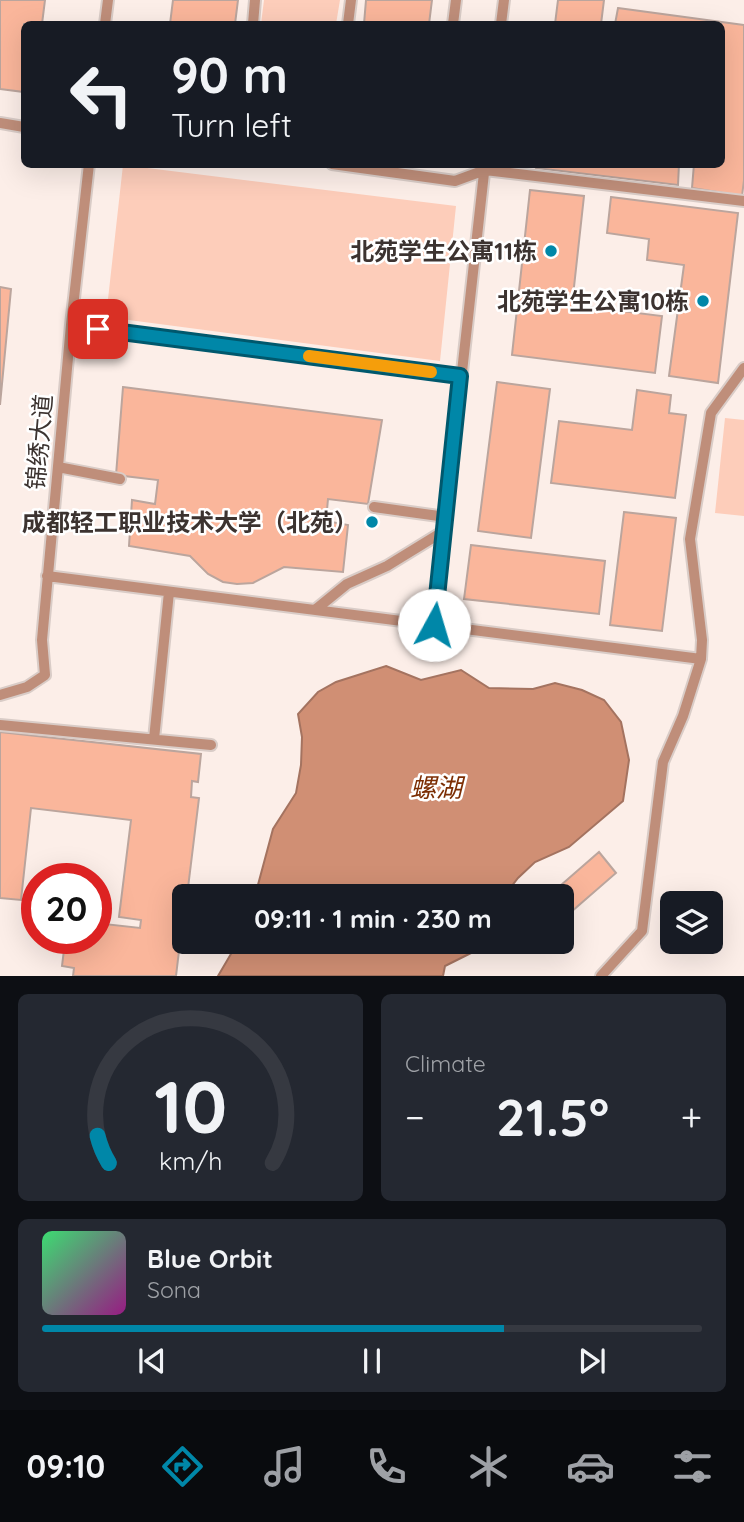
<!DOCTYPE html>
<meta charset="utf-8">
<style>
:root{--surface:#171b24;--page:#242831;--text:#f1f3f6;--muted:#9ea1a6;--line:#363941;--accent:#0087a8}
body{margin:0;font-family:Quicksand,"Noto Sans SC",sans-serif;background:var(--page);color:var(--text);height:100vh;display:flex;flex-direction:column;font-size:26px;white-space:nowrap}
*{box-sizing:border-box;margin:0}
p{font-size:23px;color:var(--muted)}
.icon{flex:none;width:38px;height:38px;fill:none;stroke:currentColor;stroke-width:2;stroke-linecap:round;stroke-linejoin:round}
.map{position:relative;height:976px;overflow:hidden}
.side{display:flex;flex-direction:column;gap:18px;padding:18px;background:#0d0f14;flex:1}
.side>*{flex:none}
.guide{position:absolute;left:21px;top:21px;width:704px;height:147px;border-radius:10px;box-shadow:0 7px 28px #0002;background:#171b24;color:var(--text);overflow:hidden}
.fabs{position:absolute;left:660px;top:891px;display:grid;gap:14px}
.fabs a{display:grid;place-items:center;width:63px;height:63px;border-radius:10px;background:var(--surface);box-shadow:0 7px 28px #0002;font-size:35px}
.speed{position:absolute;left:21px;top:863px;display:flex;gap:14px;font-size:35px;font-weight:700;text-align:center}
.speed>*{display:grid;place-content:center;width:91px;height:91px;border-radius:50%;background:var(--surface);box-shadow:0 7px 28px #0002;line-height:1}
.speed .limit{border:10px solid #d22;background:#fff;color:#111}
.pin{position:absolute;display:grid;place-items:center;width:60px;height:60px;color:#fff;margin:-30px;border-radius:14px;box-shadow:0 4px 10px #0006}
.me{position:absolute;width:77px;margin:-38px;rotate:6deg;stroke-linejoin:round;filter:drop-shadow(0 0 5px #0008)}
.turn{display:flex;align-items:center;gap:24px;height:147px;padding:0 35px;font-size:32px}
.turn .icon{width:91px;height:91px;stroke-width:2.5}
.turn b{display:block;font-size:49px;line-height:60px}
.big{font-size:52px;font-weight:700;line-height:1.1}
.side .widget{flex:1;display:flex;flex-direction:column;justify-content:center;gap:10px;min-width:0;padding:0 24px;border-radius:10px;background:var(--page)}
.side .dial{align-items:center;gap:0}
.dial svg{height:182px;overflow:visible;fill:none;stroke:var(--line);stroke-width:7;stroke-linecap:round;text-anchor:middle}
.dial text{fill:var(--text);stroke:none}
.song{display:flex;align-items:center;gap:21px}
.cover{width:84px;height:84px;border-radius:10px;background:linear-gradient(135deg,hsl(140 70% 55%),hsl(310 70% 35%))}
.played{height:7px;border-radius:4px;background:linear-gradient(90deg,var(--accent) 70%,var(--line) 70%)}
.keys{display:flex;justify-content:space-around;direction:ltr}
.heat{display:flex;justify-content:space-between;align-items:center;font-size:38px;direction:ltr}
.side .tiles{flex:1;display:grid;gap:18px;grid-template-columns:1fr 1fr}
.widget:last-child{grid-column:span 2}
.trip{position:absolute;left:172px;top:884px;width:402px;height:70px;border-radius:10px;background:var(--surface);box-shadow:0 7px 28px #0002;font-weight:700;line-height:70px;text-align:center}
.tab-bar{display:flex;height:112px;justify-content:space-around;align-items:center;background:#090b0e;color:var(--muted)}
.tab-bar .icon{width:49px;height:49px}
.tab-bar .selected{color:var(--accent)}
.tab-bar b{font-size:32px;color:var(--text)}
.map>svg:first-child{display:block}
.green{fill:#fdcdba}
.water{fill:#d08f74;stroke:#a47360;stroke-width:2}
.building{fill:#fab69b;stroke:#bba59d;stroke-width:2}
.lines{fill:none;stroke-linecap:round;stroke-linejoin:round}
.lane-casing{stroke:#d9ccc7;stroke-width:14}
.lane{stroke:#bf8e7a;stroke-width:10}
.route-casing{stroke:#00586d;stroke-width:18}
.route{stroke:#0087a8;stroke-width:12}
.slow{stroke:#f59e0b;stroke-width:12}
.poi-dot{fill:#0087a8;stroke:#fff;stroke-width:2.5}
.labels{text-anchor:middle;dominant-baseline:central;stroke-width:5;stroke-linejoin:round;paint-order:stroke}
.poi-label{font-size:24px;font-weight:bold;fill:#3c3330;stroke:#fff;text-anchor:end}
.street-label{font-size:24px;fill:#3c3330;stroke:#fff}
.water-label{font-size:26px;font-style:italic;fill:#7c2e04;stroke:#fff}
</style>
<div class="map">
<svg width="744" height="976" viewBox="0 0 744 976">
<rect width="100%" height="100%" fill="#fceee8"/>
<path class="green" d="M264 0H340L336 24H261Z
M123 165 456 206 440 361 106 317Z
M725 418 744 420V516L715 513Z"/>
<path class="water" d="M386 666 421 680 461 670 489 688 533 689 555 683 582 690 604 700 621 722 629 760 623 801 569 847 535 862 518 878 504 896H255L273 829 296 793 301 765 302 737 298 714 318 692 336 682Z
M238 942H493L445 966 443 976H218Z"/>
<path class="building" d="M0 0H45L42 24H24V92L0 89Z
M173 0H238L235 24H170Z
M366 0H432L429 24H364Z
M558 0H604L601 24H555Z
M618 8 744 25V180L742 196 692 188 694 164H721V24H615Z
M537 164H679L678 185 536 168Z
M530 190 584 196 572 305 662 316 655 373 512 355Z
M611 197 738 213 718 383 669 376 684 265 647 260 649 239 607 233Z
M0 287 11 289 0 405Z
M497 382 550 389 531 538 478 531Z
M123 387 382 420 368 504 328 499 326 521 348 525 343 572 284 567 253 583 237 584 223 582 208 574 190 556 129 546 132 500 155 504 158 480 116 475Z
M637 390 671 395 669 413 686 415 675 498 551 483 559 421 632 430Z
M624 512 676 518 662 631 610 625Z
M471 545 605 561 599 614 464 599Z
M0 732 201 754 198 782 192 781 191 797 199 798 187 896H184V924H177L176 933 181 934 176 976H73L74 968 62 966 65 942 76 943V938H96V923L140 928 141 920 119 917 131 820 31 808 21 900 0 898Z
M599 852 616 873 571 912 562 901V896H557L553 892Z"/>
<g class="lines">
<defs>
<path id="lane" d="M105 24 108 0
M253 24 255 0
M348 24 351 0
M453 24 456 0
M501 24 504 0
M0 123 24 127
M332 164 455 181 485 170 744 201
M71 325 460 376
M58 467 120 479
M374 507 446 517
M47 576 701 659
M315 610 347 584 387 566 444 531
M434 625 485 164
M0 695 27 687 45 675 42 640 71 325 89 164
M0 725 211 745
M154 739 169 592
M601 976 642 931 663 762 683 716 701 659 702 640 690 539 711 413 744 368"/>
</defs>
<use href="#lane" class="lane-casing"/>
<use href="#lane" class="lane"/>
</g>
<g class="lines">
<defs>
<path id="route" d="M98 329 460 376 434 625"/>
</defs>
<use href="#route" class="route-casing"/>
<use href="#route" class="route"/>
<path class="slow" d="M309 356 431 372"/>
</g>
<g class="poi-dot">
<circle cx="551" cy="251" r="7"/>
<circle cx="703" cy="301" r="7"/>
<circle cx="372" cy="522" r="7"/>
</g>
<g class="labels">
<g class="poi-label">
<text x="537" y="251">北苑学生公寓11栋</text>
<text x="689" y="301">北苑学生公寓10栋</text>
<text x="358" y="522">成都轻工职业技术大学（北苑）</text>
</g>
<g class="street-label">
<text transform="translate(39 442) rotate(-85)">锦绣大道</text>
</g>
<g class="water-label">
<text x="436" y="787">螺湖</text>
</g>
</g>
</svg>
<div class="fabs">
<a><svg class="icon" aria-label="layers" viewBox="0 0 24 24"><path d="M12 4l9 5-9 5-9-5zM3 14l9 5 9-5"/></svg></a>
</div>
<div class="speed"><div class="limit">20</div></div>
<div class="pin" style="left:98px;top:329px;background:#d93025"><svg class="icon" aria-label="arrive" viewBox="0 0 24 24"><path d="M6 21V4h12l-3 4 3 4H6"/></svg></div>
<svg class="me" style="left:434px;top:625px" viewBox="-20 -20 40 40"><circle r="19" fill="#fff"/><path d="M0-13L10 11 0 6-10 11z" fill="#0087a8"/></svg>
<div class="trip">09:11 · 1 min · 230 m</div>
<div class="guide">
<div class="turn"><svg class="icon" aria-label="left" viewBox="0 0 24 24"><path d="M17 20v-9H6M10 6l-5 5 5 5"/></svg><div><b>90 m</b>Turn left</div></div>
</div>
</div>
<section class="side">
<div class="tiles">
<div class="widget dial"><svg viewBox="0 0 100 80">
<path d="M14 69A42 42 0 1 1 86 69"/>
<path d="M14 69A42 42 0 0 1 9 57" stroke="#0087a8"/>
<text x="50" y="56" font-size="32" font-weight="700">10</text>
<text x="50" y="72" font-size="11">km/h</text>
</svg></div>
<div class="widget"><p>Climate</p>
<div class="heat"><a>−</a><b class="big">21.5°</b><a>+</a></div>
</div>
<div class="widget">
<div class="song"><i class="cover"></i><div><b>Blue Orbit</b><p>Sona</p></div></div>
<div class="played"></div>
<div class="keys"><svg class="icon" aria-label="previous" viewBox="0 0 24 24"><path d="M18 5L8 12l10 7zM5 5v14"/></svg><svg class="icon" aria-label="pause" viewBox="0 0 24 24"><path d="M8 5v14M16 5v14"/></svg><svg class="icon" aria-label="next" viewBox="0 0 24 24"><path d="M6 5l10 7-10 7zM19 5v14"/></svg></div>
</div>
</div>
</section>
<nav class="tab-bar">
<b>09:10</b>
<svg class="icon selected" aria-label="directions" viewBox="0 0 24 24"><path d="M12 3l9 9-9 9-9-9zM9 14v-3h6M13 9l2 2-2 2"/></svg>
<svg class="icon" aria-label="music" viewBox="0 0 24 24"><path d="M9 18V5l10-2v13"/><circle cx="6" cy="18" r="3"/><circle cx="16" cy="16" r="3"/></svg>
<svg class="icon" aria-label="phone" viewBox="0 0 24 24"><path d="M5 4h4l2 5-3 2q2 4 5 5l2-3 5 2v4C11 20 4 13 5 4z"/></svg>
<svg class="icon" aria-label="climate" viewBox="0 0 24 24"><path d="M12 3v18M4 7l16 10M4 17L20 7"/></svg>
<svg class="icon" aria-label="car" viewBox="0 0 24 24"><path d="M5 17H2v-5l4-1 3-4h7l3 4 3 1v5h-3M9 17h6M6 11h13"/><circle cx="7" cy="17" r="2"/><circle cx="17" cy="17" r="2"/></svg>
<svg class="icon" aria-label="filters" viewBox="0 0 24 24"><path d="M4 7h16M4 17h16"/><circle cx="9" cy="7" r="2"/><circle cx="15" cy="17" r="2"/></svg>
</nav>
